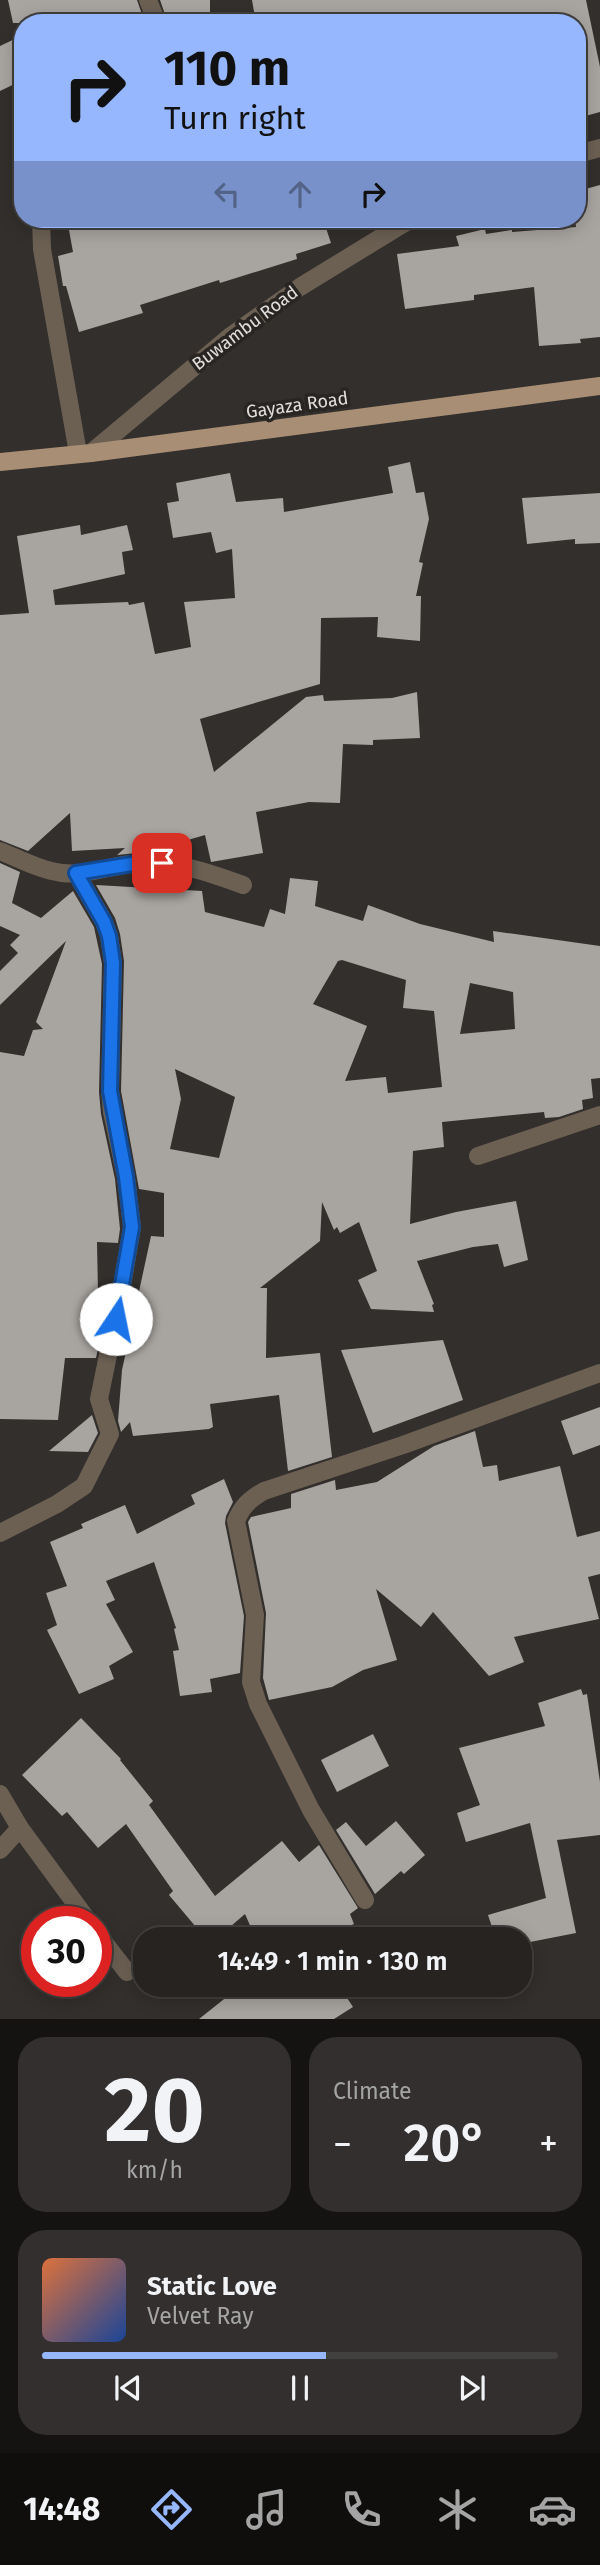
<!DOCTYPE html>
<meta charset="utf-8">
<style>
:root{--surface:#262321;--page:#322f2e;--text:#f1f3f6;--muted:#a4a4a5;--line:#42403f;--accent:#96b6fd}
body{margin:0;font-family:"Fira Sans",sans-serif;background:var(--page);color:var(--text);height:100vh;display:flex;flex-direction:column;font-size:26px;white-space:nowrap}
*{box-sizing:border-box;margin:0}
p{font-size:23px;color:var(--muted)}
.icon{flex:none;width:38px;height:38px;fill:none;stroke:currentColor;stroke-width:2;stroke-linecap:round;stroke-linejoin:round}
.map{position:relative;height:2019px;overflow:hidden}
.sheet{display:flex;flex-direction:column;gap:18px;padding:18px;background:#151312;flex:1}
.sheet>*{flex:none}
.guide{position:absolute;left:14px;top:14px;width:572px;height:214px;border-radius:28px;box-shadow:0 4px 18px #0003,0 0 0 2px var(--line);background:#96b6fd;color:#111;overflow:hidden}
.speed{position:absolute;left:21px;top:1906px;display:flex;gap:14px;font-size:35px;font-weight:700;text-align:center}
.speed>*{display:grid;place-content:center;width:91px;height:91px;border-radius:50%;background:var(--surface);box-shadow:0 4px 18px #0003,0 0 0 2px var(--line);line-height:1}
.speed .limit{border:10px solid #d22;background:#fff;color:#111}
.pin{position:absolute;display:grid;place-items:center;width:60px;height:60px;color:#fff;margin:-30px;border-radius:14px;box-shadow:0 4px 10px #0006}
.me{position:absolute;width:77px;margin:-38px;rotate:11deg;stroke-linejoin:round;filter:drop-shadow(0 0 5px #0008)}
.turn{display:flex;align-items:center;gap:24px;height:147px;padding:0 35px;font-size:32px}
.turn .icon{width:91px;height:91px;stroke-width:2.5}
.turn b{display:block;font-size:49px;line-height:60px}
.lanes{display:flex;align-items:center;height:66px;padding:0 35px;background:#0003;justify-content:center;gap:35px;direction:ltr}
.lanes .off{opacity:.35}
.big{font-size:52px;font-weight:600;line-height:1.1}
.sheet .card{flex:1;display:flex;flex-direction:column;justify-content:center;gap:10px;min-width:0;padding:0 24px;border-radius:28px;background:var(--page)}
.sheet .dial{align-items:center;gap:0}
.dial b{font-size:91px;line-height:1}
.song{display:flex;align-items:center;gap:21px}
.cover{width:84px;height:84px;border-radius:10px;background:linear-gradient(135deg,hsl(20 70% 55%),hsl(220 70% 35%))}
.played{height:7px;border-radius:4px;background:linear-gradient(90deg,var(--accent) 55%,var(--line) 55%)}
.keys{display:flex;justify-content:space-around;direction:ltr}
.heat{display:flex;justify-content:space-between;align-items:center;font-size:38px;direction:ltr}
.sheet .tiles{flex:1;display:grid;gap:18px;grid-template-columns:1fr 1fr}
.card:last-child{grid-column:span 2}
.trip{position:absolute;left:133px;top:1927px;width:399px;height:70px;border-radius:28px;background:var(--surface);box-shadow:0 4px 18px #0003,0 0 0 2px var(--line);font-weight:600;line-height:70px;text-align:center}
.menu{display:flex;height:112px;justify-content:space-around;align-items:center;background:#0f0e0d;color:var(--muted)}
.menu .icon{width:49px;height:49px}
.menu .on{color:var(--accent)}
.menu b{font-size:32px;color:var(--text)}
.map>svg:first-child{display:block}
.building{fill:#a8a4a0;fill-rule:evenodd}
.lines{fill:none;stroke-linecap:round;stroke-linejoin:round}
.minor{stroke:#6c6053;stroke-width:18}
.tertiary{stroke:#6c6053;stroke-width:18}
.primary{stroke:#a88e74;stroke-width:18}
.route-casing{stroke:#114b97;stroke-width:18}
.route{stroke:#1a73e8;stroke-width:12}
.labels{text-anchor:middle;dominant-baseline:central;stroke-width:7;stroke-linejoin:round;paint-order:stroke}
.street-label{font-size:18px;fill:#e1dfdd;stroke:#282522}
</style>
<div class="map">
<svg width="600" height="2019" viewBox="0 0 600 2019">
<rect width="100%" height="100%" fill="#322f2c"/>
<path class="building" d="M8 0H137L145 23H13Z
M160 0H210V19L198 23H168Z
M252 0H586L600 67V112L578 118V23H256Z
M23 35V80L0 91V46Z
M600 185V337L580 339 581 343 539 346 534 287 474 295V300L405 309 397 254 459 246 456 236 485 229 486 234 512 230V232L576 227 575 219H578V191Z
M67 219H323L331 243 296 254 297 259 220 283 219 280 140 305 143 313 79 332 66 286H63L58 256 73 252Z
M410 462 416 493 424 492 429 519 419 562 423 563 416 596H421L420 641 377 637 378 617 321 618 320 684 200 719 214 772 306 697 323 695 324 701 392 698 417 692 420 738 373 740V745L343 744 340 803 309 802 256 812 263 853 211 862 205 835 147 852 117 855 125 848 72 851 70 813 28 851 0 840V615L29 613 17 536 80 525 81 535 127 525 133 550 122 552 125 574 53 590 55 605 128 602 129 605 144 602 155 654 191 647 184 602 235 598 232 549 216 553 211 532 173 538 167 503 179 501 176 483 230 473 236 502 283 498 284 512 393 493 388 467Z
M600 493V543L575 544V539L527 544 522 498Z
M0 863 20 872 12 903 41 918 73 891 94 927 102 964 99 1092 101 1114 115 1179 120 1229 118 1243 97 1242 99 1344 96 1358H65L58 1420 0 1419V1052L24 1056 33 1030 43 1029 36 1022 66 941 0 1005V971L18 953 10 945 20 935 0 926Z
M290 878 318 881 315 906 363 921 368 905 420 924 494 942 493 931 600 946V1078L591 1079 593 1098 582 1100 583 1109 559 1117 545 1118 544 1112 442 1122 444 1147 413 1151 410 1224 456 1212 516 1201 528 1260 504 1267 498 1244 473 1247 417 1261 434 1304 432 1305 434 1312 371 1309 358 1280 377 1271 359 1222 340 1233 337 1227 334 1230 322 1202 320 1241 260 1288H267L266 1358 320 1353 332 1457 288 1471 279 1395 210 1404 213 1427 209 1429 133 1436 130 1422 121 1432 118 1421 122 1370 151 1236 164 1237V1193L139 1189 121 1091 124 961 120 934 115 918 96 885 202 891 205 912 264 927 270 909 285 914ZM342 960 406 980 403 1008 434 1011 442 1087 388 1093 386 1077 345 1081 367 1026 313 1004 338 961ZM470 983 513 992 515 1029 460 1034ZM175 1069 235 1097 219 1158 170 1149 181 1099Z
M443 1340 463 1400 373 1433 341 1350Z
M600 1407V1445L573 1455 561 1421Z
M92 1415 98 1433 88 1452 49 1451Z
M475 1431 483 1467 497 1465 499 1481 560 1466 577 1537 600 1531V1574L588 1577 599 1619 514 1637 524 1662 489 1676 433 1612 421 1627 376 1589 397 1660 363 1670 332 1687 269 1700 263 1678 266 1613 248 1522 251 1517 291 1508V1494L335 1480 336 1490 377 1482 434 1446Z
M224 1479 233 1502 226 1516 225 1523 244 1616 240 1673 210 1679 212 1692 180 1696 173 1651 179 1650 174 1629 176 1628 154 1562 106 1581 115 1600 106 1604 133 1652 109 1666 114 1679 79 1694 47 1630 57 1625 46 1593 67 1586 50 1542 83 1528 81 1524 125 1505 137 1534 195 1504 191 1495Z
M581 1689 583 1695 587 1694 600 1782V1835L557 1840 576 1933 520 1944V1939H496L488 1915 546 1898 530 1823 466 1842 457 1813 480 1805 459 1748 545 1726 538 1703Z
M81 1718 121 1759 120 1760 153 1801 149 1805 215 1896 282 1841 299 1862 319 1845 358 1908 350 1914 354 1924 320 1939H256L245 1914 216 1939H206L169 1895 173 1891 126 1824 98 1848 67 1812 62 1816 22 1775Z
M373 1734 389 1766 337 1792 321 1760Z
M396 1821 425 1855 404 1874 401 1871 375 1894 336 1830 346 1822 366 1846Z
M243 1984H338L353 2007 334 2019H199Z"/>
<g class="lines">
<path class="minor" d="M148 0 157 23
M41 219 42 249 78 453
M0 851C20 859 40 870 62 873 85 876 109 866 132 864 173 860 205 871 243 885
M478 1156 600 1115
M0 1533 57 1504 84 1486 110 1434 99 1399 121 1292 132 1227 126 1177 112 1112 110 1091 113 963 109 936 104 922 76 873
M0 1794 20 1828 89 1922
M0 1850 20 1828
M365 1900 311 1810 258 1704 251 1682 255 1615 236 1521C242 1506 250 1499 264 1491L403 1445 600 1373
M96 1932 127 1972"/>
<path class="tertiary" d="M578 154 600 148
M91 453 232 335 300 287 411 219"/>
<path class="primary" d="M0 462 91 453 600 386"/>
</g>
<g class="lines">
<defs>
<path id="route" d="M116 1319 132 1227 126 1177 110 1091 113 963 109 936 104 922 76 873 132 864 162 863"/>
</defs>
<use href="#route" class="route-casing"/>
<use href="#route" class="route"/>
</g>
<g class="labels">
<g class="street-label">
<text transform="translate(245 328) rotate(-37)">Buwambu Road</text>
<text transform="translate(297 405) rotate(-8)">Gayaza Road</text>
</g>
</g>
</svg>
<div class="speed"><div class="limit">30</div></div>
<div class="pin" style="left:162px;top:863px;background:#d93025"><svg class="icon" aria-label="arrive" viewBox="0 0 24 24"><path d="M6 21V4h12l-3 4 3 4H6"/></svg></div>
<svg class="me" style="left:116px;top:1319px" viewBox="-20 -20 40 40"><circle r="19" fill="#fff"/><path d="M0-13L10 11 0 6-10 11z" fill="#1a73e8"/></svg>
<div class="trip">14:49 · 1 min · 130 m</div>
<div class="guide">
<div class="turn"><svg class="icon" aria-label="right" viewBox="0 0 24 24"><path d="M7 20v-9h11M14 6l5 5-5 5"/></svg><div><b>110 m</b>Turn right</div></div>
<div class="lanes"><svg class="icon off" aria-label="left" viewBox="0 0 24 24"><path d="M17 20v-9H6M10 6l-5 5 5 5"/></svg><svg class="icon off" aria-label="ahead" viewBox="0 0 24 24"><path d="M12 20V5M6 11l6-6 6 6"/></svg><svg class="icon" aria-label="right" viewBox="0 0 24 24"><path d="M7 20v-9h11M14 6l5 5-5 5"/></svg></div>
</div>
</div>
<section class="sheet">
<div class="tiles">
<div class="card dial"><b>20</b><p>km/h</p></div>
<div class="card"><p>Climate</p>
<div class="heat"><a>−</a><b class="big">20°</b><a>+</a></div>
</div>
<div class="card">
<div class="song"><i class="cover"></i><div><b>Static Love</b><p>Velvet Ray</p></div></div>
<div class="played"></div>
<div class="keys"><svg class="icon" aria-label="previous" viewBox="0 0 24 24"><path d="M18 5L8 12l10 7zM5 5v14"/></svg><svg class="icon" aria-label="pause" viewBox="0 0 24 24"><path d="M8 5v14M16 5v14"/></svg><svg class="icon" aria-label="next" viewBox="0 0 24 24"><path d="M6 5l10 7-10 7zM19 5v14"/></svg></div>
</div>
</div>
</section>
<nav class="menu">
<b>14:48</b>
<svg class="icon on" aria-label="directions" viewBox="0 0 24 24"><path d="M12 3l9 9-9 9-9-9zM9 14v-3h6M13 9l2 2-2 2"/></svg>
<svg class="icon" aria-label="music" viewBox="0 0 24 24"><path d="M9 18V5l10-2v13"/><circle cx="6" cy="18" r="3"/><circle cx="16" cy="16" r="3"/></svg>
<svg class="icon" aria-label="phone" viewBox="0 0 24 24"><path d="M5 4h4l2 5-3 2q2 4 5 5l2-3 5 2v4C11 20 4 13 5 4z"/></svg>
<svg class="icon" aria-label="climate" viewBox="0 0 24 24"><path d="M12 3v18M4 7l16 10M4 17L20 7"/></svg>
<svg class="icon" aria-label="car" viewBox="0 0 24 24"><path d="M5 17H2v-5l4-1 3-4h7l3 4 3 1v5h-3M9 17h6M6 11h13"/><circle cx="7" cy="17" r="2"/><circle cx="17" cy="17" r="2"/></svg>
</nav>
